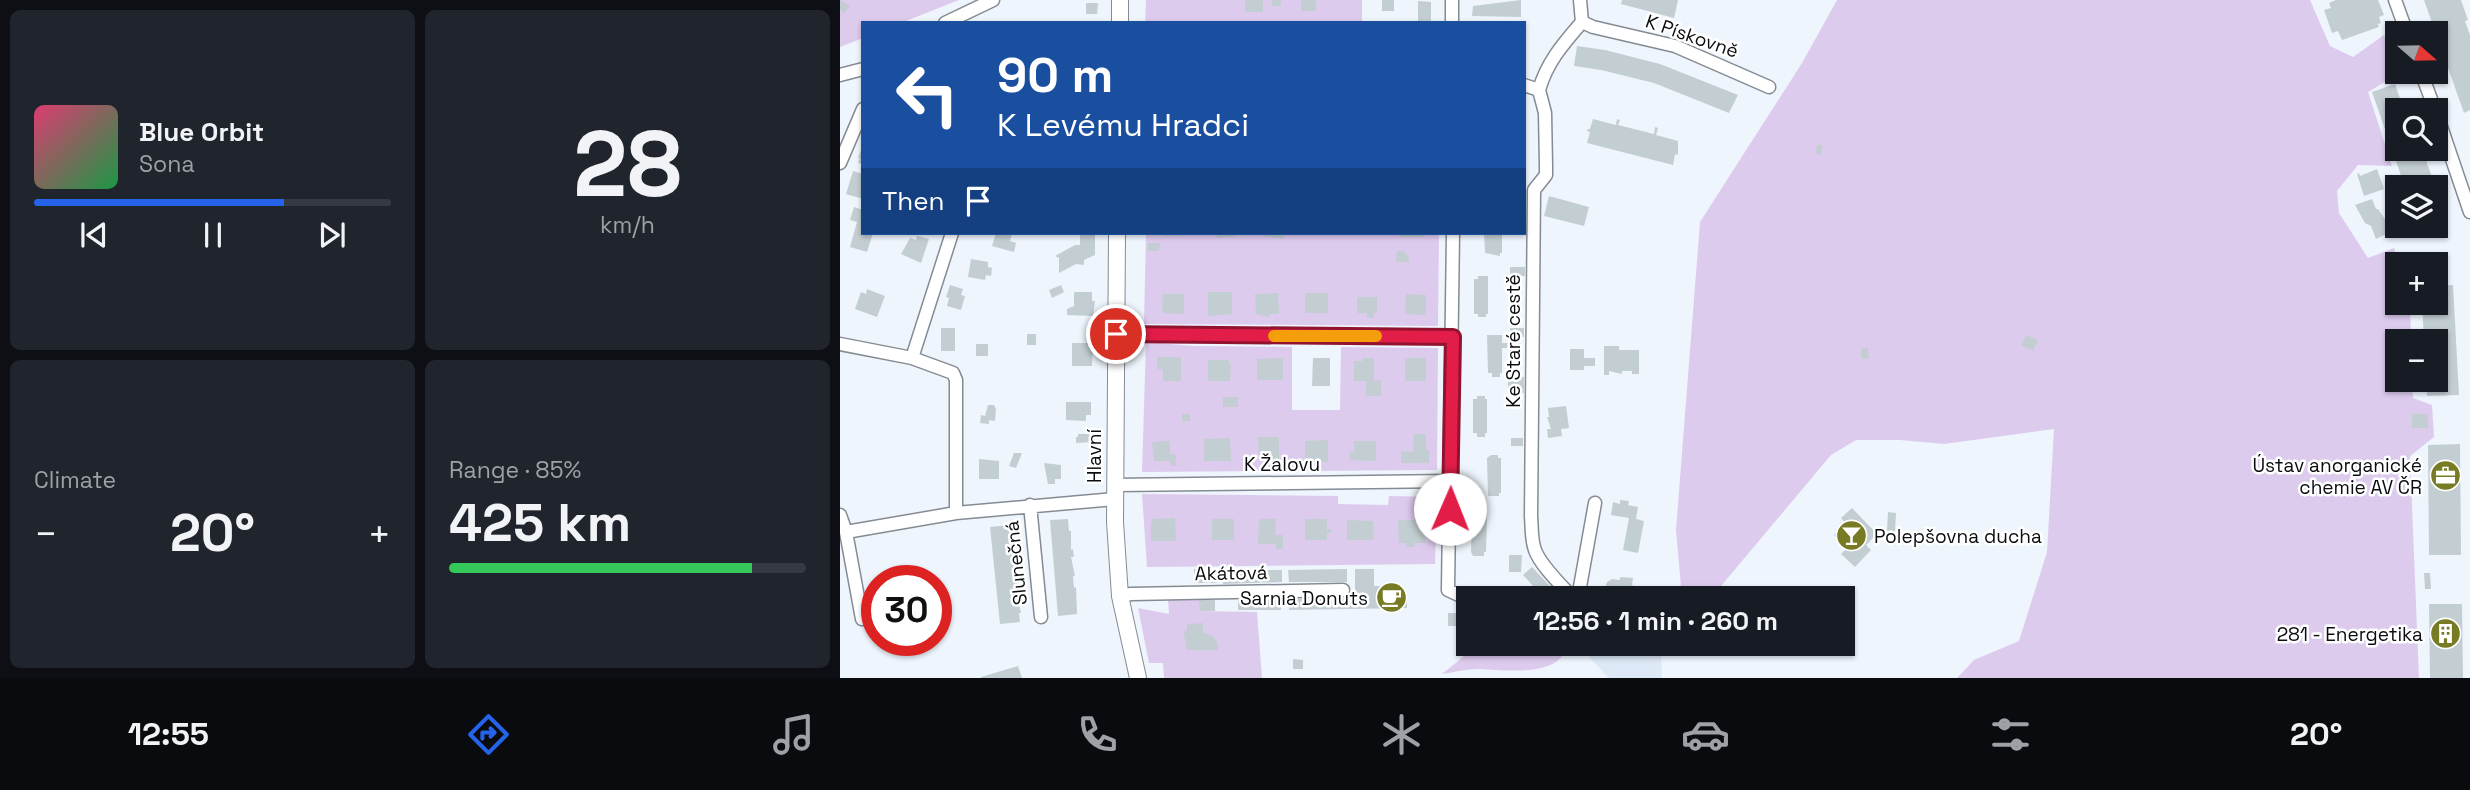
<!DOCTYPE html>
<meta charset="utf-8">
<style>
:root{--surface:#171b24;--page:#20242c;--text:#f1f3f6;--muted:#9ea1a6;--line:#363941;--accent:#2563eb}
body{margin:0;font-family:"Space Grotesk",sans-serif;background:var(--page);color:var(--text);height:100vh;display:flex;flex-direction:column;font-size:26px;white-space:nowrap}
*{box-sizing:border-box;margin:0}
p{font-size:23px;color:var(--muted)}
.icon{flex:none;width:38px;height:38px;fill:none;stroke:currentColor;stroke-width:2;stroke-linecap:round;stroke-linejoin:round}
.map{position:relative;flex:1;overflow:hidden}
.side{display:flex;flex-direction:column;gap:10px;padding:10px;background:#0d0f14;width:840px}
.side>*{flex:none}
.hud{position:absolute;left:21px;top:21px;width:665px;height:214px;border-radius:0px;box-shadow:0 2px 5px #0004;background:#1a4fa0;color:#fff;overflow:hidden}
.needle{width:46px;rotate:110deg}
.fabs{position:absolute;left:1545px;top:21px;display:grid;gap:14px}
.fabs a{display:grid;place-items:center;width:63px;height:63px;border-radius:0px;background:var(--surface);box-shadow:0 2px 5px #0004;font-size:35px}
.speed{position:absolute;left:21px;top:565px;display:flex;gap:14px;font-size:35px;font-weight:700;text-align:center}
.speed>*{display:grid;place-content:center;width:91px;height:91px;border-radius:50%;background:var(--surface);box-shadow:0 2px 5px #0004;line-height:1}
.speed .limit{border:10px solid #d22;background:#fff;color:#111}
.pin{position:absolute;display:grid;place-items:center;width:60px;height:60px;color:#fff;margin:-30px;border:4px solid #fff;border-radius:50%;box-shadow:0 2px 7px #0007}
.me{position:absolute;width:77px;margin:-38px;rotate:1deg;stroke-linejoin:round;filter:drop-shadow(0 0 5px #0008)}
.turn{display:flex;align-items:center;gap:24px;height:147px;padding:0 21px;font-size:32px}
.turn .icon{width:91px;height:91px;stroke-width:2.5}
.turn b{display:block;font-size:49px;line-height:60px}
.then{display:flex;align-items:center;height:66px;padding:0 21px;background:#0003;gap:14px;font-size:26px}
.big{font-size:52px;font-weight:700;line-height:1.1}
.side .tile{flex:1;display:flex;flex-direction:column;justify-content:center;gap:10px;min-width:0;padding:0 24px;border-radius:10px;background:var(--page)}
.side .dial{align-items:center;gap:0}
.dial b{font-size:91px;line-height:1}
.song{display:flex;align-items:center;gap:21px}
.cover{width:84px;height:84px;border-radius:10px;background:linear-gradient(135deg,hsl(340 70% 55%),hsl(140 70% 35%))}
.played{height:7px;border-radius:4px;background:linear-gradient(90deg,var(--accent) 70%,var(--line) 70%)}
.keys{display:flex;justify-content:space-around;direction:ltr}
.heat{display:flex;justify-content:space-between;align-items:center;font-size:38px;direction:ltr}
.charge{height:10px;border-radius:5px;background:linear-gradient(90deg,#34c759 85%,var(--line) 0)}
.side .tiles{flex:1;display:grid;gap:10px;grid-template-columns:repeat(2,1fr)}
.trip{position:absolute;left:616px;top:586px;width:399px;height:70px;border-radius:0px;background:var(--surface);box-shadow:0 2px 5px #0004;font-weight:700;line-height:70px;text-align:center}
.menu{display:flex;height:112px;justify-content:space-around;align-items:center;background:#090b0e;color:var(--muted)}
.menu .icon{width:49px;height:49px}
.menu .on{color:var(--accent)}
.menu b{font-size:32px;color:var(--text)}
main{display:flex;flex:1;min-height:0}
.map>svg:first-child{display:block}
.built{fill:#dee9f8}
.green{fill:#ddcbee}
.building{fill:#c3ced2}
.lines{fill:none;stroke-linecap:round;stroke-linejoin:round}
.street-casing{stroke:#858b93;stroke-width:15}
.secondary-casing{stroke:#858b93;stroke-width:18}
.street{stroke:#fff;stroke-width:12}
.secondary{stroke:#fff;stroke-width:16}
.route-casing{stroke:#92132f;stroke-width:18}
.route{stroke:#e11d48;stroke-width:12}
.slow{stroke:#f59e0b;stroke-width:12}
.labels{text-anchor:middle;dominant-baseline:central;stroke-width:5;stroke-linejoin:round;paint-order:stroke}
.street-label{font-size:19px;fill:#0a0c0f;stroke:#fff}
.poi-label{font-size:19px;fill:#0a0c0f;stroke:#fff;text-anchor:end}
</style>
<main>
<section class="side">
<div class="tiles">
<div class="tile">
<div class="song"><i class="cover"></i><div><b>Blue Orbit</b><p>Sona</p></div></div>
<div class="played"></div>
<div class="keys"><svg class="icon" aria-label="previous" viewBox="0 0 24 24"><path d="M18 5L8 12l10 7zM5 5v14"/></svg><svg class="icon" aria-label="pause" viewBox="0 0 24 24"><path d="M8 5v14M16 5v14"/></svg><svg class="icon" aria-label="next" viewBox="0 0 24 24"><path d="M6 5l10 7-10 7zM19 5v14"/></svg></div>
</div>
<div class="tile dial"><b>28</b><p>km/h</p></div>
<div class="tile"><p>Climate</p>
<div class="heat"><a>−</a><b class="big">20°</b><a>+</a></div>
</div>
<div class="tile"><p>Range · 85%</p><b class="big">425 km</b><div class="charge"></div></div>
</div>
</section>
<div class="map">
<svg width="1630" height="678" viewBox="0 0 1630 678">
<rect width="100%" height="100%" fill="#eef5fd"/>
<path class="built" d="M821 650 822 678H769L745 653Z"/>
<path class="green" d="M0 0H119L61 23H23V38L0 47Z
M306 0H522V23H305Z
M997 0H1470L1490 46 1513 57 1544 35 1557 61 1558 72H1562L1528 92 1552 166 1518 165 1497 191 1499 213 1528 258 1554 248 1559 264 1558 303H1570L1571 341H1558V380H1572L1573 398 1592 405 1594 437 1570 456 1579 678H1117L1134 660 1179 641 1207 552 1214 429 1104 444 1060 440H1016L991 455 871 598H842L836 530 860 222 962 63Z
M306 233H599L598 326 304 324Z
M306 342 354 346 452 347V410H500L501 347 598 348 597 470 302 472Z
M302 494 498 496V504L548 505 549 496 597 497 595 564 307 567Z
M328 598H360V611L417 612 422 678H324L323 663H309L298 608 329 614Z
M639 644H725L726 646C721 678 664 670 640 669 627 669 614 672 602 674Z"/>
<path class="building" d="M0 0 10 6 4 13 0 10Z
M405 0H423V12H405Z
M432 0H441V6H432Z
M461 0H476V11H461Z
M542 0H554V11H542Z
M681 0V17L632 16 633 6Z
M782 0H838L834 18 781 4Z
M1496 0H1538L1544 15 1539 17 1541 23 1538 24 1539 27 1502 40 1498 31 1492 33 1484 10 1491 8 1489 3Z
M1584 0H1621L1628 20 1625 21 1630 35V110L1624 113Z
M578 1 591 2V23L578 22Z
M246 3H258L257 14H246Z
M737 46 765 50 820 64 898 95 889 113 814 83 761 70 734 66Z
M1555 84 1564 110H1558V149H1582L1592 177 1580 182 1582 187H1576L1575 183 1565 187 1532 92Z
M753 119 776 125 777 119 780 120 778 125 814 134 815 127 818 128 816 135 838 141V155L835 154 833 165 747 143 750 132 747 131 748 129H750Z
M978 144 983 146 980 155 975 153Z
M23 145V164L18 163 20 158H18Z
M1537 169 1544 189 1524 196 1517 174 1519 173 1520 176Z
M13 171 23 174V199L6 194Z
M709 196 749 207 744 226 704 216Z
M1532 199 1536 209H1538L1553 231 1536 239 1531 226 1525 223 1515 205Z
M14 207 23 210V233H33L27 252 10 247 17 222 10 220Z
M156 233H172L170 241 176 243 174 252 152 246Z
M240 233H255V255L244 260V265L236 264 219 273V258L215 256 235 245H240Z
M324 233H344V236H324Z
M377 233H396L397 236 377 238Z
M425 233H444L443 239 424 236Z
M559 233H584V237H559Z
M644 233H662V253H660V256L645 253Z
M77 236 89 239 81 263 61 254 70 238 76 240Z
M308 243H320L319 251H308Z
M557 251H564L569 257V262H556Z
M131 259 148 262V267L152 268 151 276 146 275 145 280 128 277Z
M670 267H685V276H670Z
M638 276H648V314H646V317H638V314H634V279H638Z
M110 285 123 289 121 295 125 296 121 310 107 306 109 298 106 297Z
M221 285 224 292 212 298 209 290Z
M1613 285 1619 395 1587 396 1586 380H1596V341H1584L1582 303H1596V286Z
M27 289 45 296 37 317 15 309 21 292 26 294Z
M234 292H252V301H255L253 316 227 315V309L234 306Z
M368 292H392V314L368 316Z
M438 293 439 314H429V317L416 314 415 294Z
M465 293H488V313H465Z
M323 294H344V314L322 313Z
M566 294 586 295V315L565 314Z
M517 297H537V313H534V318L527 317V313H517Z
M101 328H115V351H101Z
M670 328H684V337H670Z
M187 334H196V345H187Z
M647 335H662V343H668L667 348H662V373H660V377H652V373H648Z
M1186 335 1198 340 1193 351 1181 345Z
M232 343H253L252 366H232Z
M136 344H148V356H136Z
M764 346H779V350H799V374H792V371H782V374L769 371V375H764Z
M1021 348H1028L1029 358 1022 359Z
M730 349H744V358H755V366H744V370H730Z
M317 357H341V381H323V369H317Z
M443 358V380H417V359Z
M473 358H490V386H472Z
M523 358H534V381L541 380V396H526V381H514V361H523Z
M565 358H586V381H565Z
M368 360H389V363H391L390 381H368Z
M668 377H684V393L668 394Z
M637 396H645V399H647V433H645V437H637V433H633V399H637Z
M383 397H398V407H383Z
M226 402H251V415H246V421L226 420Z
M148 405H154L156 409 155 421 149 420V424L140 423 141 415 145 416Z
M726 406 729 428 721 429 722 436 708 438 707 429H711L707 417H709L708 408Z
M342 414H350V421H342Z
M1572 414H1588V428H1572Z
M238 434H251V442L236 443V437H238Z
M574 434H586V450H589V463H561V451L573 452Z
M418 437H439V461H419Z
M390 438 391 461H364V439Z
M671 438H683V446H671Z
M488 440V462H465V441Z
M330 441V454L336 455V466H331L330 461H314L312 442Z
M514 441H536V461L510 460V452H514Z
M1620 444 1621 555H1589L1588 445Z
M174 453H182L176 468 169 466Z
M658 455V458H661V493H659V496H648L647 458 651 455Z
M139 459 159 461V479H139Z
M204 463 221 465V479H215V484H208Z
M780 500 789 501 788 505 798 507 796 519 804 521 798 553 783 550 789 518 771 515 773 502 780 504Z
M1012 508 1037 534 1026 545 1031 550 1015 567 1001 554 1007 548 994 535 1006 524 1001 518Z
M1048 512 1056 513 1055 532 1047 531Z
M637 514 647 515 646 552H644V556H633L631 552 632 517H636Z
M335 518 336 541H311V519Z
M228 519 229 531H231V550L233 549 234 557H231L235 576H233L234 588 236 587 237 614 218 616 210 520Z
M372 519H394V540H372Z
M419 519H436L435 535H443V549H436V544H418Z
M465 519H487V529H491V533H487V540H465Z
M507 520 533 521 534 540H507Z
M558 520H585V543H575V547H566V543H559Z
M169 525 170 534H173L172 550H175L174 566H176L177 573 174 574 179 590H176L181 613H179L180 622 160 624 150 527Z
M669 555H682L681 572H669Z
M692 567 708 584 721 598H704L683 575Z
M367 568 377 570V583H354V569L367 570Z
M507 569V582H449L448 570Z
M515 569H534V586H540L544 591 545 596H567V608L449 610V599L515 598Z
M383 570H442V582L383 584Z
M1584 573H1590L1591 589H1585Z
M780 577 793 578 792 585 805 595V598H762L767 582 772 579 780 580Z
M359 600H375V611H360Z
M398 600H441V610H398Z
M1589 604H1622L1623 678H1590Z
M608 613H628V641H616V626H608Z
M363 623V632L374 637 377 642 378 650H347L344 634V631H347V624Z
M453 659 463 660V669H453Z
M178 666 182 678H141V677Z"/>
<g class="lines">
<defs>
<path id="street" d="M612 0V23
M740 0 742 22 753 27 835 46 929 87
M1555 0 1567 33
M105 23 153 0
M1581 72 1595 110
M0 75 23 69
M684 85 699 90 705 113 706 166V175L694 190 691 516C692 527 691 540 695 550 700 565 722 586 733 598
M699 90C707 62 723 44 742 22
M1596 112 1630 212
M0 163 23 109
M613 233 608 590 623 597 675 598
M276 334 613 337
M0 344 72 358 113 373 116 380V513
M72 358 112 233
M275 485 610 481
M190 505 201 617
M0 515 6 532 22 619
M6 532 116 513 275 499
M280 596 291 594 503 590
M738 598 755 503"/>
<path id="secondary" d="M280 23V0
M277 233 275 522 280 596 298 678"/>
</defs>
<use href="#street" class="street-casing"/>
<use href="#secondary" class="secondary-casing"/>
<use href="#street" class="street"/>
<use href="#secondary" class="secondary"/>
</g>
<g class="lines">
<defs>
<path id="route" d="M276 334 613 337 610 509"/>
</defs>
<use href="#route" class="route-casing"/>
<use href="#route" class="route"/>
<path class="slow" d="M434 336H536"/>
</g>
<defs>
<symbol id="office-disc" viewBox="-11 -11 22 22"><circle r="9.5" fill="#777b24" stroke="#fff"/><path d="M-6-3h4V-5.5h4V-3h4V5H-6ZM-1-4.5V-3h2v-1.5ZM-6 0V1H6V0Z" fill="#fff"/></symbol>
<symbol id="bar-disc" viewBox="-11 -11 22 22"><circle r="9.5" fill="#777b24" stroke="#fff"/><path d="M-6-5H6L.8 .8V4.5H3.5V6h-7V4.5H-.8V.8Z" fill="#fff"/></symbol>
<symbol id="cafe-disc" viewBox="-11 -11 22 22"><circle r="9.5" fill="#777b24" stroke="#fff"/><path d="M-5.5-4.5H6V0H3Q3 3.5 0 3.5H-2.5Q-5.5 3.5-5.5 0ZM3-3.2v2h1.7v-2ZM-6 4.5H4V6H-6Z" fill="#fff"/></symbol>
<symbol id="building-disc" viewBox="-11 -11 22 22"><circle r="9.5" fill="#777b24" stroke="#fff"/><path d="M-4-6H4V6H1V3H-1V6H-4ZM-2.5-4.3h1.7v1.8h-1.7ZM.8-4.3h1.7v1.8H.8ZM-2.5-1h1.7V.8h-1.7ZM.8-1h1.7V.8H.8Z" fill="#fff"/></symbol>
</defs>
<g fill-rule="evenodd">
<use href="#office-disc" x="1588" y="458" width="35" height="35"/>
<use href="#bar-disc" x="994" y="518" width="35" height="35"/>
<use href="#cafe-disc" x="534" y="580" width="35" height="35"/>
<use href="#building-disc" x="1588" y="616" width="35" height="35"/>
</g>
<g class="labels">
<g class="street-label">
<text transform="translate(852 36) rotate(19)">K Pískovně</text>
<text transform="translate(673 341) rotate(-90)">Ke Staré cestě</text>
<text transform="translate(254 456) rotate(-90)">Hlavní</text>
<text x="442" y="464">K Žalovu</text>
<text transform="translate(176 563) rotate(-96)">Slunečná</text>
<text transform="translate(391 573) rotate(-1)">Akátová</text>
</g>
<g class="poi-label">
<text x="1582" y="465">Ústav anorganické<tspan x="1582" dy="22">chemie AV ČR</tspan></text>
<text x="1034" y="536" text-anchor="start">Polepšovna ducha</text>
<text x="528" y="598">Sarnia Donuts</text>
<text x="1583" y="634">281 - Energetika</text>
</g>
</g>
</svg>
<div class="fabs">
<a><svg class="needle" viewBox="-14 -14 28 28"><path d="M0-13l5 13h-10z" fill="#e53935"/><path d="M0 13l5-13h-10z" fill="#9ea1a6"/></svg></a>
<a><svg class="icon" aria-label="search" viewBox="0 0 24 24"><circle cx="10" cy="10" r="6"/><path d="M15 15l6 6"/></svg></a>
<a><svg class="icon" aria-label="layers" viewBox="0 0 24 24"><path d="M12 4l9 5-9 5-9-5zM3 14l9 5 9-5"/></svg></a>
<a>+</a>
<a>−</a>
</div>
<div class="speed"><div class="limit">30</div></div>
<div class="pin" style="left:276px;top:334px;background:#d93025"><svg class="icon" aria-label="arrive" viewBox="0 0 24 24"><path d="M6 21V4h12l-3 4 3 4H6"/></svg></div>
<svg class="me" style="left:610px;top:509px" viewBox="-20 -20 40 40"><circle r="19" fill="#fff"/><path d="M0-13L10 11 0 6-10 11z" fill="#e11d48"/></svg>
<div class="trip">12:56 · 1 min · 260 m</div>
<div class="hud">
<div class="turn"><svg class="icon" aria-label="left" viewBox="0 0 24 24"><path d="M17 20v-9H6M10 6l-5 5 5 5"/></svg><div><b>90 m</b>K Levému Hradci</div></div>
<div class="then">Then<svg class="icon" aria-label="arrive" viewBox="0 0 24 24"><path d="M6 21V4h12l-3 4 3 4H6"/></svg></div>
</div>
</div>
</main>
<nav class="menu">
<b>12:55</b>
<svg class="icon on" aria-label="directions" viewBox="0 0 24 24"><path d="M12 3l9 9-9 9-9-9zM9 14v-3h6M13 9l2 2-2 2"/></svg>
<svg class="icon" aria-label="music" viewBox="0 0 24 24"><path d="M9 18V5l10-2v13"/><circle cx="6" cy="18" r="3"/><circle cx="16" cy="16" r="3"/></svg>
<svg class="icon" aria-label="phone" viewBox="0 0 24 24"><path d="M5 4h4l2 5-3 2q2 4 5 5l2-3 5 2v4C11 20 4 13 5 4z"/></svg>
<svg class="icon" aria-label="climate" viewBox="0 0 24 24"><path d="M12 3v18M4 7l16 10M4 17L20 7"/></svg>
<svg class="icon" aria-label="car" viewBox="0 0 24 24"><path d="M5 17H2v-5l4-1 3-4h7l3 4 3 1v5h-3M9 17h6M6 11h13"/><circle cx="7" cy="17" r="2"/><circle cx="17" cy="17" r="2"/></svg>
<svg class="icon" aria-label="filters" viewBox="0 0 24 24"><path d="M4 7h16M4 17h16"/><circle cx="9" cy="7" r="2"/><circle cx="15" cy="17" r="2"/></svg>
<b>20°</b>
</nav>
